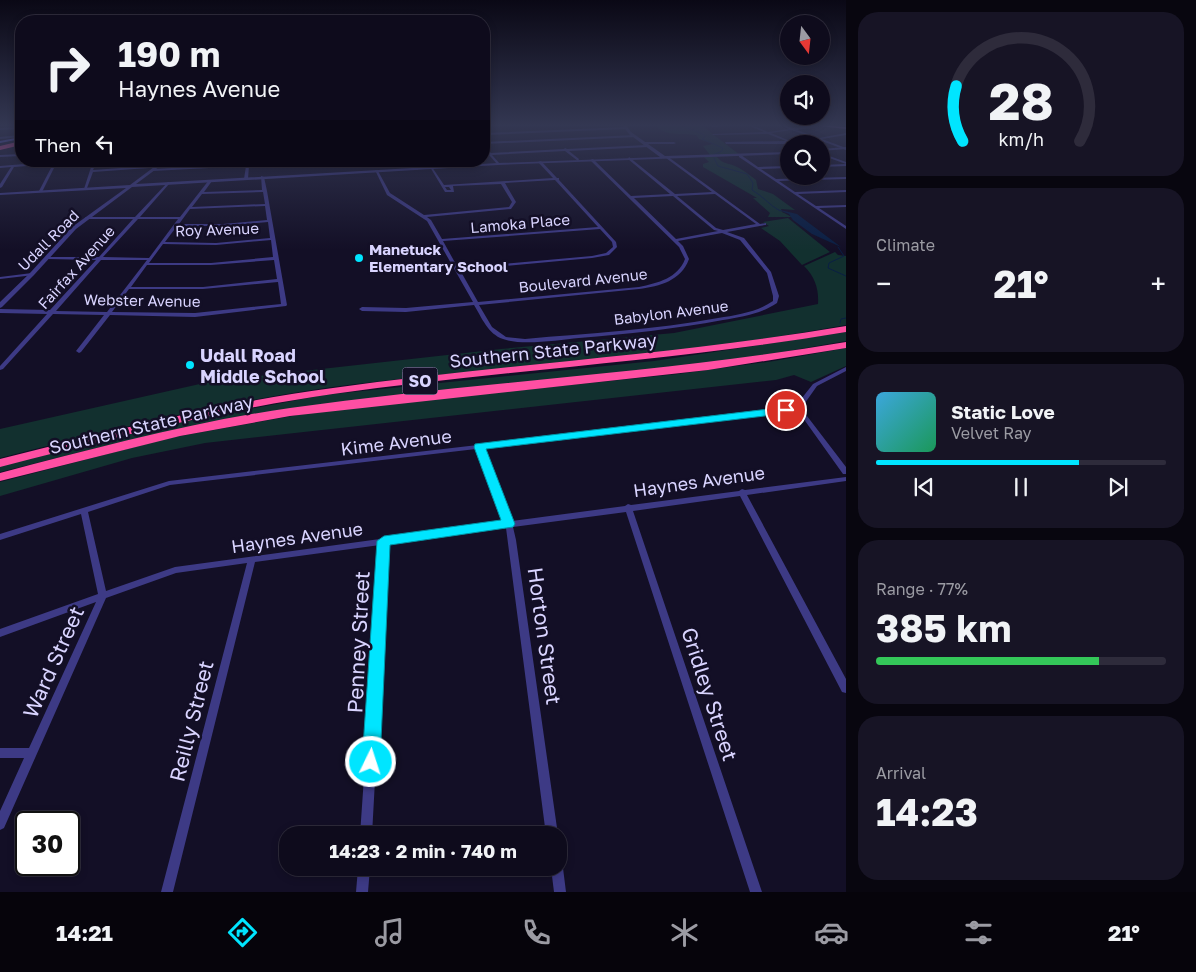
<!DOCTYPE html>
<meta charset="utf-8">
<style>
:root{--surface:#0e0b1c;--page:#171425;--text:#f1f3f6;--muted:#9b9ba3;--line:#2e2b3b;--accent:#00e5ff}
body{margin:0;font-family:"Golos Text",sans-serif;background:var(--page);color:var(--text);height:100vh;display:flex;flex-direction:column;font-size:19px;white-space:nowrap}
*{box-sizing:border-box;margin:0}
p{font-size:16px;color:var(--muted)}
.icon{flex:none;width:28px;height:28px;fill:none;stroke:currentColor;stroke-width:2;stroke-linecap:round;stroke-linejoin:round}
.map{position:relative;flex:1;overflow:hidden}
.drawer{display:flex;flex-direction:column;gap:12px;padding:12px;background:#08060f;width:350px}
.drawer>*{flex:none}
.top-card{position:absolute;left:15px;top:15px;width:475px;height:152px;border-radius:20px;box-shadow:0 2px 8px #0003,0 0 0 1px var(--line);background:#0e0b1c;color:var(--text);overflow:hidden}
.needle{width:32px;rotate:165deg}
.tools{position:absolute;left:780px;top:15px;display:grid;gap:10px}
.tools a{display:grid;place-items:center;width:50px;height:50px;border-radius:50%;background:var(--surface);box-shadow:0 2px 8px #0003,0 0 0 1px var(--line);font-size:25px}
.speed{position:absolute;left:15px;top:811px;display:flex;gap:10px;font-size:25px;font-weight:700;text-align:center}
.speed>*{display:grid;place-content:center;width:65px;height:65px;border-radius:50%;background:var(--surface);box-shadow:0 2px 8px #0003,0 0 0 1px var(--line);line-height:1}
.speed .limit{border:2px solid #111;border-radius:8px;background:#fff;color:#111}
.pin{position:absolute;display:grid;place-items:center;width:42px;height:42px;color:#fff;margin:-21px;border:2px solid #fff;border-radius:50%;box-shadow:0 1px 5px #0007}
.me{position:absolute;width:55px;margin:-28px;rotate:4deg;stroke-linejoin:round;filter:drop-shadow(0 0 4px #0008)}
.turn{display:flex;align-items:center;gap:18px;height:105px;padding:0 20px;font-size:22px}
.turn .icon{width:65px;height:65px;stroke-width:2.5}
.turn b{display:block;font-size:35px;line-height:42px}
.then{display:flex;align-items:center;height:48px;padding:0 20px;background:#0003;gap:10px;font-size:19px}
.big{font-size:38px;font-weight:700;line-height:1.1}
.drawer .card{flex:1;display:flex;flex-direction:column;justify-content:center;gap:8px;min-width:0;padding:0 18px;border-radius:20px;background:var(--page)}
.drawer .dial{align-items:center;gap:0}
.dial svg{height:130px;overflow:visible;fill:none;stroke:var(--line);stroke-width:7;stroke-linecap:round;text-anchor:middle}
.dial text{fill:var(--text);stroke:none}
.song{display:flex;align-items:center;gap:15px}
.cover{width:60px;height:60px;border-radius:8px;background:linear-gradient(135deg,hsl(200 70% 55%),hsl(150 70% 35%))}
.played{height:5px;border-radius:2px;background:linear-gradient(90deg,var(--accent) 70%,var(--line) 70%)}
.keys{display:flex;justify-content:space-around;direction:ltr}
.heat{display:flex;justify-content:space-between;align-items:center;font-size:28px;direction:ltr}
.charge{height:8px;border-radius:4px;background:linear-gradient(90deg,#34c759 77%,var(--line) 0)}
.trip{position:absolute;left:279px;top:826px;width:288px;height:50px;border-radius:20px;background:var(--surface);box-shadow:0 2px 8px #0003,0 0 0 1px var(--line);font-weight:700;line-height:50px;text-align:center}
.tab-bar{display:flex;height:80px;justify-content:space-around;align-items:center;background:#06040b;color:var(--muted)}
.tab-bar .icon{width:35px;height:35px}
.tab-bar .current{color:var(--accent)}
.tab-bar b{font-size:22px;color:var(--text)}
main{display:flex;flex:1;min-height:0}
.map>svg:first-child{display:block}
.green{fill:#12302f}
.water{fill:#0a1f44}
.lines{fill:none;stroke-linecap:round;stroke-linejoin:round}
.stream{stroke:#0a1f44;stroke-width:1}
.minor{fill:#3d3a85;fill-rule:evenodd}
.tertiary{fill:#3d3a85;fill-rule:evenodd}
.secondary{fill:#6f6bff;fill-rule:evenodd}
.primary{fill:#c25bff;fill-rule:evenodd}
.motorway{fill:#ff4fa3;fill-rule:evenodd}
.route{fill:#00e5ff;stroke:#0095a6}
.poi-dot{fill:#00e5ff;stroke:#130f26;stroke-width:2}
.labels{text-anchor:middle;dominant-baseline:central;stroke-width:5;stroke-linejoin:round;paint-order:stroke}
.far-street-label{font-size:15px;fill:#d9d4ff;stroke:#130f26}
.far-poi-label{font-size:15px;font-weight:bold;fill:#d9d4ff;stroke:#130f26;text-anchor:start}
.shield{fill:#130f26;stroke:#9e99be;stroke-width:1}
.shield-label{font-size:16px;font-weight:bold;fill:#d9d4ff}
.street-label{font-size:18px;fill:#d9d4ff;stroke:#130f26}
.poi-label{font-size:18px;font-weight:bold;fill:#d9d4ff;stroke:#130f26;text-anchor:start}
.near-street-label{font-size:21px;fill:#d9d4ff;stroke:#130f26}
</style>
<main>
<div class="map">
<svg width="846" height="892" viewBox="0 0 846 892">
<rect width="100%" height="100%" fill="#130f26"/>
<path class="green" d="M658 125H701L740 155H710L703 146 713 144 699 139 696 135C682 133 666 137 656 126Z
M704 157H717C723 164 728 163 735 166 742 169 750 175 756 180L758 189 773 194 795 210 781 209 782 212 792 217H768L770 213 753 198H757L703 167V164L709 162Z
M788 218 830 252 802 265 780 241 761 228 769 226 763 222Z
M835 252 838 255 846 256V325C768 339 690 350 611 359 507 370 402 376 299 392 198 408 99 433 0 458V429L213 381 501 349 674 333 818 304C819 289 815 277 804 266Z
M846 332V341L730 361 336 403 105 446 0 472V466L176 423 324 395 654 361Z
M846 348V366L811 382 794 375 776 380 205 443 132 458 0 496V482L169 438 326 410 678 374 774 361Z"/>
<path class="water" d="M776 209 797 214 841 247 812 234 793 220 789 214Z"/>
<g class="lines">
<path class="stream" d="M680 125 703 134 705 137 702 139 723 148 722 151 713 155
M714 158 718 166 747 174 753 183 752 190C763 196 769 205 780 211
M838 247 844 256 829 263 828 268 846 276
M840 323 841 319 846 318"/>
<path class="minor" d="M713 125H742L712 127Z
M748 125H751L768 132 789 129 780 125H783L793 128 819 125 818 127 797 130 819 138 846 133V135L822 139 846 148V150L792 130 771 133 797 144H726L725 142 786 141 768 134 713 135 712 134 764 132Z
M21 127V129L0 130V128Z
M626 127 627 129 484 135V133Z
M20 135 21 137 0 139V137Z
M635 135 636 137 484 144V142Z
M644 142H674L676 143 674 144H643Z
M647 145 648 147 569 151 579 159 578 161 565 151 492 155 500 164 498 165 489 155H484V153H488L486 151 488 150 491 153 564 149 565 148 567 149Z
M821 153 846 162V166L821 167V165L846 164 821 155Z
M21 154V156L0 157V155Z
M739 155H741L758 167 789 166V168L761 169 776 179 846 177V179L779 181 795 192 846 190V192L798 194 816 206 846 205V207L819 208 846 226V229L739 157Z
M667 156 760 224 766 223V225H765L727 232 744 238 771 272 779 296 777 303C761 314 741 317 723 320 675 329 627 334 579 338 558 340 522 346 503 339 488 334 482 318 474 305L406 312 362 311 359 309 362 307 406 308 473 302 427 221 387 195 375 170 378 171 390 193 424 215 509 207 512 202 501 184 453 186 454 192H445L430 167H432L444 185 553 178 538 162 541 161 557 178H559V180L616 242 617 247 609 255 592 258 460 270 478 302 639 287C658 283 678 278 685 259L679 247 590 160 593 159 631 196 670 194 628 159 629 157 675 194 712 192 666 158ZM555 180 598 227 442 239 431 220 427 217 511 209 516 202 505 183ZM445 187H449L451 190H447ZM715 194 756 224 723 230 716 228 677 196ZM673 196 714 230 718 231 676 239 634 198ZM600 229 612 242 613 247 606 253 592 256 458 268 443 241ZM722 233 740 240 767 273 773 296V301C757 312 737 315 718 318 655 330 589 333 525 339L506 337 492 327 479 305 639 289C660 286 681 281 689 259L683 246 678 241Z
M61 161H78L56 164 42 192 39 191 53 164 14 167 2 187 0 188V184L11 167 0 168V166Z
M93 161H97L93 170 149 166 151 167 149 168 93 172 87 188 84 189Z
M246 161H250L249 164 308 161H334L249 166 248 179 246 180 244 179 246 166 153 171 151 170 153 169 246 164Z
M411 161H415L418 170H416Z
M261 176 264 177 267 191 287 305 286 306 195 317 110 315 81 352 79 353 76 351 104 315 53 314 3 369 0 370V366L47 314 0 313V309L50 310 96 260 48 259H46V257H99L133 219H87L85 218 86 217H135L168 182H169V184L140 217H180L209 180 212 181 204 192 262 190ZM263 192 265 204 192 207 202 194ZM265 206 267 220 223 224H179L190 209ZM138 219H178L149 258 103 257ZM268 222 270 238 216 243 165 242 177 226H223ZM271 240 273 257 211 263H149L163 244 216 245ZM101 260H147L107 312 56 311ZM274 260 277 279 203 287H131L147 265H211ZM278 282 281 304 195 313 112 312 129 289H203Z
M32 273 34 274V275L0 279V277Z
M846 367V371L817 386 800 410 807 416 846 467V474H843L803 418 795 412 483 449 512 521 625 506 628 504 631 505 739 491 742 489 745 490 846 477V481L747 495 846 679V693L842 692 740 496 633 511 762 892H750L626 512 513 527 516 540 558 835V836V835H546L506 528 388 544 372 835H360L380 545 255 562 173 892H161L247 563 176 573 106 598 4 828 0 830V811L24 758H0V748H29L96 602 0 637V629L98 594 81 514 0 540V534L169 481 794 408 813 384ZM476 449 504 522 175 567 106 591 88 512 170 485Z
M558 862 561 864 563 868 566 892H554L551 868H558Z
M358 868H370L368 892H356Z"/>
<path class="tertiary" d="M622 125H626L631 132 665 156 789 152V154L498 165 132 187 76 229 34 275 2 307 0 308V302L30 273 72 227 126 188 0 195V193L130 185 162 161H167L136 184 498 163 660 157 629 134Z
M846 147V149L821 151V149Z"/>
<path class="secondary" d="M21 137V139L0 143V141Z"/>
<path class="primary" d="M818 125 846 127V129L820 126Z"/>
<path class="motorway" d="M21 141V145L0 150V146Z
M846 326V332C675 361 504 370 333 394 220 410 110 439 0 467V459C110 431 220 403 333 388 504 364 676 355 846 326Z
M846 342V348L708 370 290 416 180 436 0 481V473C96 448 192 422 290 408 475 382 661 373 846 342Z"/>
</g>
<linearGradient id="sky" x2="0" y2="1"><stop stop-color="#0a0815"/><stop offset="0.5" stop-color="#333752"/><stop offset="1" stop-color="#333752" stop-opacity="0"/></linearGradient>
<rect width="846" height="250" fill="url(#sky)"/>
<path class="route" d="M786 407 790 408V413L486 449 515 524 513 527 390 545 380 762 377 768 371 770 364 768 362 762 377 541 384 536 501 520 474 447 475 444Z"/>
<g class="poi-dot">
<circle cx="359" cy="258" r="5"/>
<circle cx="190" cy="365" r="5"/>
</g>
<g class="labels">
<g class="far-street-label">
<text transform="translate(520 223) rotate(-5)">Lamoka Place</text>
<text transform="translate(217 229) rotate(-2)">Roy Avenue</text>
<text transform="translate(48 240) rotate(-45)">Udall Road</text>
<text transform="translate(76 267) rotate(-48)">Fairfax Avenue</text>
<text transform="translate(583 280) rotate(-6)">Boulevard Avenue</text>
<text transform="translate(142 300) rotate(1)">Webster Avenue</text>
<text transform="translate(671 312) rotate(-7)">Babylon Avenue</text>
</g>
<g class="far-poi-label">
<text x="369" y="249">Manetuck<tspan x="369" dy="17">Elementary School</tspan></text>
</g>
<rect class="shield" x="402.5" y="367.5" width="35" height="27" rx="4"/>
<g class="shield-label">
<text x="420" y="381">SO</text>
</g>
<g class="street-label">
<text transform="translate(553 350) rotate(-6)">Southern State Parkway</text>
<text transform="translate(151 424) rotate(-13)">Southern State Parkway</text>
<text transform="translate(396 442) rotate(-7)">Kime Avenue</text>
<text transform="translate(699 481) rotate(-8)">Haynes Avenue</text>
<text transform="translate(297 537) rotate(-8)">Haynes Avenue</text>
</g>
<g class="poi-label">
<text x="200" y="355">Udall Road<tspan x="200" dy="21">Middle School</tspan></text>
</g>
<g class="near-street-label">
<text transform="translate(545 636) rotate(82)">Horton Street</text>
<text transform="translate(358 642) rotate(-87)">Penney Street</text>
<text transform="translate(53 662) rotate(-66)">Ward Street</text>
<text transform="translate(710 694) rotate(72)">Gridley Street</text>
<text transform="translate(191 721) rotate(-76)">Reilly Street</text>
</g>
</g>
</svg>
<div class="tools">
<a><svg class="needle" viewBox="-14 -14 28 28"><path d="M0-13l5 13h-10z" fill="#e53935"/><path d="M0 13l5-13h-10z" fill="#9b9ba3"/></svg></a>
<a><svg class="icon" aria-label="sound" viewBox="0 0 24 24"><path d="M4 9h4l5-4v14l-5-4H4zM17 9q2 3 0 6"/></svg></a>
<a><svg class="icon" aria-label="search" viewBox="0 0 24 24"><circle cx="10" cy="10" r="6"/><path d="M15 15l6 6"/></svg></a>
</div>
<div class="speed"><div class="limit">30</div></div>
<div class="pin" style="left:786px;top:410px;background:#d93025"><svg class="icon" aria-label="arrive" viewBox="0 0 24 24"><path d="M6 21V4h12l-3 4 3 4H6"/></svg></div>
<svg class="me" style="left:371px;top:762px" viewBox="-20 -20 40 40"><circle r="17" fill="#00e5ff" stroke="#fff" stroke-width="3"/><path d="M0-11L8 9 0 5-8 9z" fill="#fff"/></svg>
<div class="trip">14:23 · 2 min · 740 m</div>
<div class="top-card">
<div class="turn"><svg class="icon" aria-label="right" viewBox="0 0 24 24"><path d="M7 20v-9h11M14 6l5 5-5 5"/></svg><div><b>190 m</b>Haynes Avenue</div></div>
<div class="then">Then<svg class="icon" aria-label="left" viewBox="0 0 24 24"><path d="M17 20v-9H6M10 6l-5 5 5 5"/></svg></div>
</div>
</div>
<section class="drawer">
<div class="card dial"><svg viewBox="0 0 100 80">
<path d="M14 69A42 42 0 1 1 86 69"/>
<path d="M14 69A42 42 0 0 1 10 35" stroke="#00e5ff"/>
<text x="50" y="56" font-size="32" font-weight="700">28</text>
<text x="50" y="72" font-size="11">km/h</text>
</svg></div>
<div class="card"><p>Climate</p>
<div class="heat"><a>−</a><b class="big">21°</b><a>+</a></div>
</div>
<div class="card">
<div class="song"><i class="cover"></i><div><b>Static Love</b><p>Velvet Ray</p></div></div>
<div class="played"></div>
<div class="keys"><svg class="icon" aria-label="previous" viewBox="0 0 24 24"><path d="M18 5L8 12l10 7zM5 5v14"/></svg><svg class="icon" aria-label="pause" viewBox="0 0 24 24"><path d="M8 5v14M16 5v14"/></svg><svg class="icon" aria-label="next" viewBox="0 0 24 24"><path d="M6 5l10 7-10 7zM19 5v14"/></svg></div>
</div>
<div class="card"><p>Range · 77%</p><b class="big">385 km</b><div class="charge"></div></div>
<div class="card"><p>Arrival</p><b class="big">14:23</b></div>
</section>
</main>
<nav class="tab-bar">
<b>14:21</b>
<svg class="icon current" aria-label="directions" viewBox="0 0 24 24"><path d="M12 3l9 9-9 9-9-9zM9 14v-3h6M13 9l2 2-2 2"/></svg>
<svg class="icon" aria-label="music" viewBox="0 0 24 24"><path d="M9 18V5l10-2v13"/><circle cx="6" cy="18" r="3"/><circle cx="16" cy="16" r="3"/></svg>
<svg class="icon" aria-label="phone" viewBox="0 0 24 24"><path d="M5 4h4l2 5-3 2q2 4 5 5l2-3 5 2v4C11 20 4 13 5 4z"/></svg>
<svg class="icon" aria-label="climate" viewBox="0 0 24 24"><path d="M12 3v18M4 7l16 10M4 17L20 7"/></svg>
<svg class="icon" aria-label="car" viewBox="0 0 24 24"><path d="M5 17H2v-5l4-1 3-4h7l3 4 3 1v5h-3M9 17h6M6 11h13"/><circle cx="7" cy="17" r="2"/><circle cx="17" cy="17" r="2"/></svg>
<svg class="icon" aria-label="filters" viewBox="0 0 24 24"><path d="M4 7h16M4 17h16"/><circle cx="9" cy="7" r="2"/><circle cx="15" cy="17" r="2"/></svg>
<b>21°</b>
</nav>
